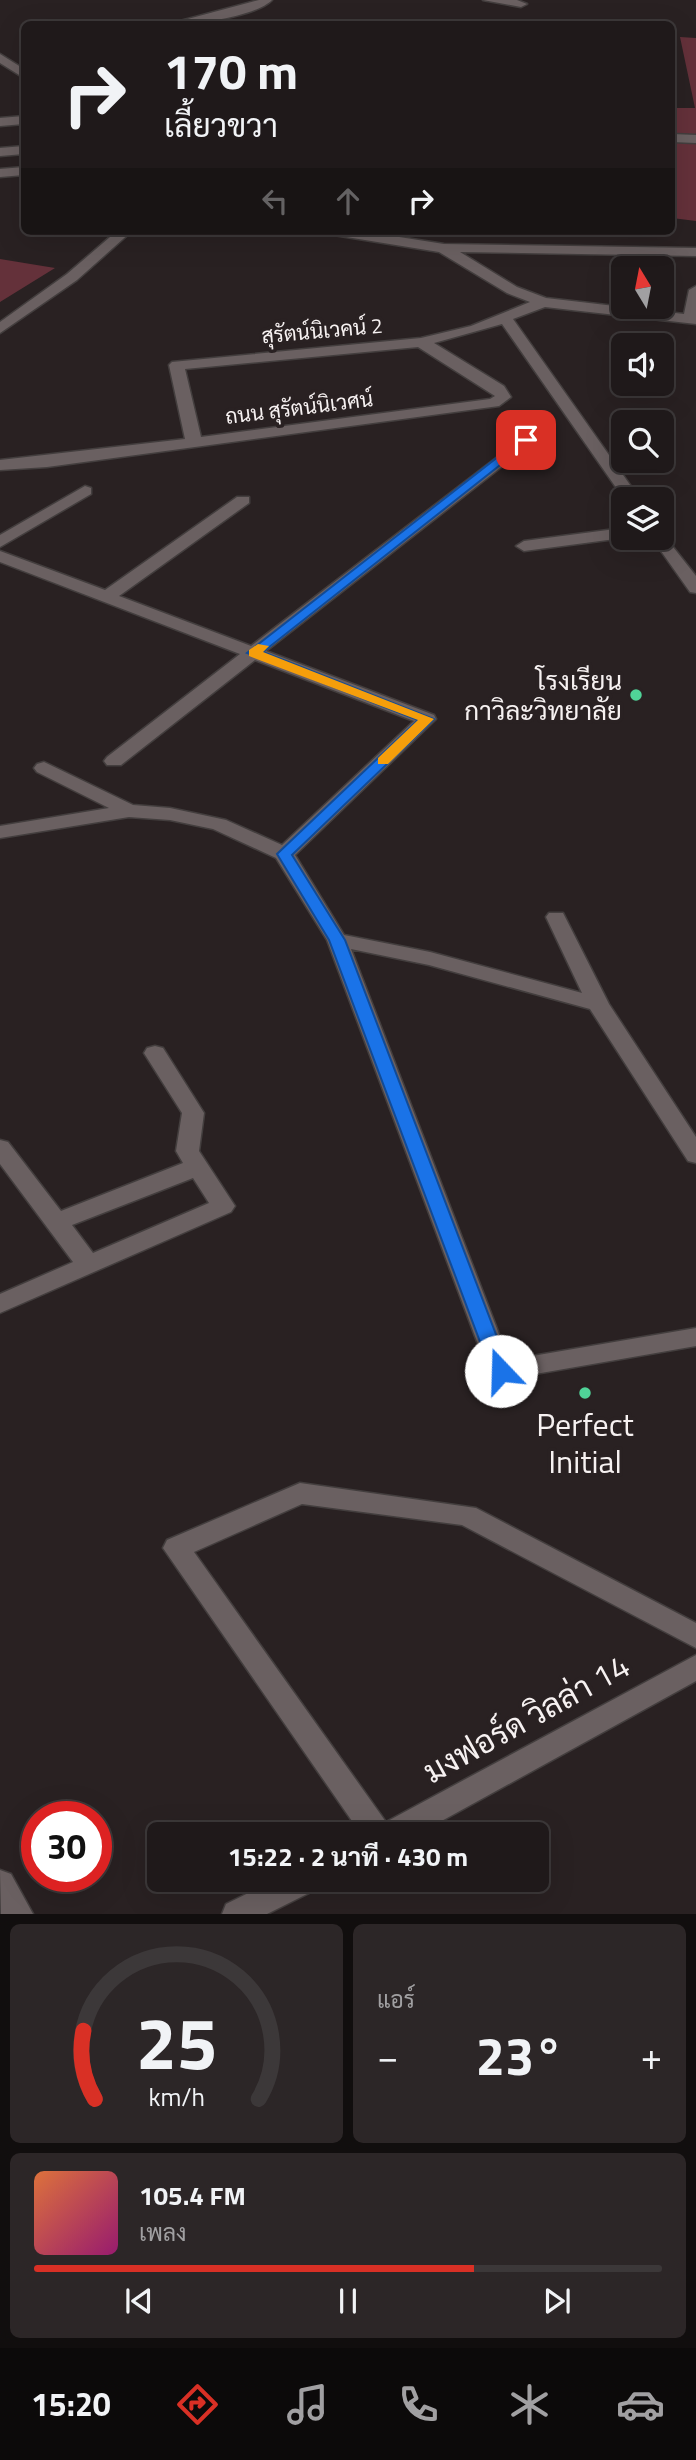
<!DOCTYPE html>
<html lang="th">
<meta charset="utf-8">
<style>
:root{--surface:#1f191a;--page:#2c2627;--text:#f1f3f6;--muted:#a1a0a2;--line:#3c3839;--accent:#d93025}
body{margin:0;font-family:"Titillium Web",Sarabun,sans-serif;background:var(--page);color:var(--text);height:100vh;display:flex;flex-direction:column;font-size:26px;white-space:nowrap}
*{box-sizing:border-box;margin:0}
p{font-size:23px;color:var(--muted)}
.icon{flex:none;width:38px;height:38px;fill:none;stroke:currentColor;stroke-width:2;stroke-linecap:round;stroke-linejoin:round}
.map{position:relative;height:1914px;overflow:hidden}
.side{display:flex;flex-direction:column;gap:10px;padding:10px;background:#110e0e;flex:1}
.side>*{flex:none}
.banner{position:absolute;left:21px;top:21px;width:654px;height:214px;border-radius:10px;box-shadow:0 7px 28px #0002,0 0 0 2px var(--line);background:#1f191a;color:var(--text);overflow:hidden}
.needle{width:46px;rotate:350deg}
.controls{position:absolute;left:611px;top:256px;display:grid;gap:14px}
.controls a{display:grid;place-items:center;width:63px;height:63px;border-radius:10px;background:var(--surface);box-shadow:0 7px 28px #0002,0 0 0 2px var(--line);font-size:35px}
.speed{position:absolute;left:21px;top:1801px;display:flex;gap:14px;font-size:35px;font-weight:700;text-align:center}
.speed>*{display:grid;place-content:center;width:91px;height:91px;border-radius:50%;background:var(--surface);box-shadow:0 7px 28px #0002,0 0 0 2px var(--line);line-height:1}
.speed .limit{border:10px solid #d22;background:#fff;color:#111}
.pin{position:absolute;display:grid;place-items:center;width:60px;height:60px;color:#fff;margin:-30px;border-radius:14px;box-shadow:0 4px 10px #0006}
.me{position:absolute;width:77px;margin:-38px;rotate:339deg;stroke-linejoin:round;filter:drop-shadow(0 0 5px #0008)}
.turn{display:flex;align-items:center;gap:24px;height:147px;padding:0 28px;font-size:32px}
.turn .icon{width:91px;height:91px;stroke-width:2.5}
.turn b{display:block;font-size:49px;line-height:60px}
.lanes{display:flex;align-items:center;height:66px;padding:0 28px;background:#0003;justify-content:center;gap:35px;direction:ltr}
.lanes .off{opacity:.35}
.big{font-size:52px;font-weight:700;line-height:1.1}
.side .tile{flex:1;display:flex;flex-direction:column;justify-content:center;gap:10px;min-width:0;padding:0 24px;border-radius:10px;background:var(--page)}
.side .dial{align-items:center;gap:0}
.dial svg{height:182px;overflow:visible;fill:none;stroke:var(--line);stroke-width:7;stroke-linecap:round;text-anchor:middle}
.dial text{fill:var(--text);stroke:none}
.song{display:flex;align-items:center;gap:21px}
.cover{width:84px;height:84px;border-radius:10px;background:linear-gradient(135deg,hsl(20 70% 55%),hsl(320 70% 35%))}
.played{height:7px;border-radius:4px;background:linear-gradient(90deg,var(--accent) 70%,var(--line) 70%)}
.keys{display:flex;justify-content:space-around;direction:ltr}
.heat{display:flex;justify-content:space-between;align-items:center;font-size:38px;direction:ltr}
.side .tiles{flex:1;display:grid;gap:10px;grid-template-columns:1fr 1fr}
.tile:last-child{grid-column:span 2}
.trip{position:absolute;left:147px;top:1822px;width:402px;height:70px;border-radius:10px;background:var(--surface);box-shadow:0 7px 28px #0002,0 0 0 2px var(--line);font-weight:700;line-height:70px;text-align:center}
.tab-bar{display:flex;height:112px;justify-content:space-around;align-items:center;background:#0c0a0a;color:var(--muted)}
.tab-bar .icon{width:49px;height:49px}
.tab-bar .active{color:var(--accent)}
.tab-bar b{font-size:32px;color:var(--text)}
.map>svg:first-child{display:block}
.green{fill:#64313a}
.lines{fill:none;stroke-linecap:round;stroke-linejoin:round}
.minor-casing{stroke:#433e3e;stroke-width:3}
.minor{fill:#6a6061;fill-rule:evenodd}
.route{fill:#1a73e8;stroke:#114b97;stroke-width:2}
.slow{fill:#f59e0b}
.poi-dot{fill:#50d398;stroke:#292122;stroke-width:2.5}
.labels{text-anchor:middle;dominant-baseline:central;stroke-width:7;stroke-linejoin:round;paint-order:stroke}
.far-street-label{font-size:21px;fill:#f6f1f1;stroke:#292122}
.poi-label{font-size:26px;fill:#f6f1f1;stroke:#292122;text-anchor:end}
.near-poi-label{font-size:32px;fill:#f6f1f1;stroke:#292122}
.near-street-label{font-size:32px;fill:#f6f1f1;stroke:#292122}
</style>
<div class="map">
<svg width="696" height="1914" viewBox="0 0 696 1914">
<rect width="100%" height="100%" fill="#292122"/>
<path class="green" d="M680 37 696 38V221L672 218V108H695Z
M0 259 55 268 0 302Z"/>
<g class="lines">
<defs>
<path id="minor" d="M259 0H272C257 16 191 26 169 24Z
M483 0H517L527 4 521 7Z
M0 54 24 69V78L0 63Z
M24 116V124L0 126V118Z
M672 134 696 135V143L672 142Z
M24 146V154L0 156V148Z
M24 167V175L0 177V169Z
M117 231H132L77 280 0 333V322L67 274Z
M327 231H361L444 244 696 248V256L460 252 517 287 546 298 684 314 689 290 696 286V324L545 307 513 319 640 499H624L502 324 434 343 504 386 511 397 499 406 47 467 0 470V460L185 439 169 365 172 362 421 338 471 326 530 302 507 293 439 252 334 235ZM418 347 495 396 490 399 201 437 185 369Z
M526 435 534 440 532 443 266 651 434 715 436 719 295 855 344 935 430 952 582 993 546 917 549 913H563L609 1004 696 1137V1163L688 1161 590 1009 429 965 351 949 509 1360 696 1328V1346L501 1380 492 1378 488 1371 327 940 276 858 213 829 170 820 129 817 0 838V826L109 808 37 772 34 768 37 764 44 762 133 805 170 808 226 820 282 845 414 721 255 660 121 765H107L104 761 107 757 240 654 0 562V551L105 590 237 497H249V503L119 596 251 646Z
M85 486 91 488V494L0 547V535Z
M623 528V537H626L623 538 524 551 516 546 524 541Z
M662 533 696 576V593L690 592 651 537H662Z
M155 1046 163 1048 204 1113 199 1151 235 1206 231 1212 0 1313V1294L73 1262 0 1164V1140L8 1142 61 1211 183 1163 176 1151 182 1113 144 1053 147 1048ZM193 1178 209 1203 93 1253 72 1225Z
M300 1483 476 1508 696 1623V1648L462 1525 302 1504 194 1552 386 1822 696 1655V1681L418 1834H361L163 1548 167 1540Z
M0 1870 11 1874 33 1914H1Z
M275 1880H319L315 1890 267 1914H222L226 1904Z"/>
</defs>
<use href="#minor" class="minor-casing"/>
<use href="#minor" class="minor"/>
</g>
<path class="route" d="M522 438 532 440 263 652 434 719 292 855 345 940 510 1371 501 1378 491 1371 329 940 277 854 418 720 247 653Z"/>
<path class="slow" d="M258 644 269 646 263 652 434 719 388 764H378V758L418 720 249 656V650Z"/>
<g class="poi-dot">
<circle cx="636" cy="695" r="7"/>
<circle cx="585" cy="1393" r="7"/>
</g>
<g class="labels">
<g class="far-street-label">
<text transform="translate(322 330) rotate(-5)">สุรัตน์นิเวคน์ 2</text>
<text transform="translate(299 407) rotate(-7)">ถนน สุรัตน์นิเวศน์</text>
</g>
<g class="poi-label">
<text x="622" y="680">โรงเรียน<tspan x="622" dy="30">กาวิละวิทยาลัย</tspan></text>
</g>
<g class="near-poi-label">
<text x="585" y="1424">Perfect<tspan x="585" dy="37">Initial</tspan></text>
</g>
<g class="near-street-label">
<text transform="translate(526 1718) rotate(-29)">มงฟอร์ด วิลล่า 14</text>
</g>
</g>
</svg>
<div class="controls">
<a><svg class="needle" viewBox="-14 -14 28 28"><path d="M0-13l5 13h-10z" fill="#e53935"/><path d="M0 13l5-13h-10z" fill="#a1a0a2"/></svg></a>
<a><svg class="icon" aria-label="sound" viewBox="0 0 24 24"><path d="M4 9h4l5-4v14l-5-4H4zM17 9q2 3 0 6"/></svg></a>
<a><svg class="icon" aria-label="search" viewBox="0 0 24 24"><circle cx="10" cy="10" r="6"/><path d="M15 15l6 6"/></svg></a>
<a><svg class="icon" aria-label="layers" viewBox="0 0 24 24"><path d="M12 4l9 5-9 5-9-5zM3 14l9 5 9-5"/></svg></a>
</div>
<div class="speed"><div class="limit">30</div></div>
<div class="pin" style="left:526px;top:440px;background:#d93025"><svg class="icon" aria-label="arrive" viewBox="0 0 24 24"><path d="M6 21V4h12l-3 4 3 4H6"/></svg></div>
<svg class="me" style="left:501px;top:1371px" viewBox="-20 -20 40 40"><circle r="19" fill="#fff"/><path d="M0-13L10 11 0 6-10 11z" fill="#1a73e8"/></svg>
<div class="trip">15:22 · 2 นาที · 430 m</div>
<div class="banner">
<div class="turn"><svg class="icon" aria-label="right" viewBox="0 0 24 24"><path d="M7 20v-9h11M14 6l5 5-5 5"/></svg><div><b>170 m</b>เลี้ยวขวา</div></div>
<div class="lanes"><svg class="icon off" aria-label="left" viewBox="0 0 24 24"><path d="M17 20v-9H6M10 6l-5 5 5 5"/></svg><svg class="icon off" aria-label="ahead" viewBox="0 0 24 24"><path d="M12 20V5M6 11l6-6 6 6"/></svg><svg class="icon" aria-label="right" viewBox="0 0 24 24"><path d="M7 20v-9h11M14 6l5 5-5 5"/></svg></div>
</div>
</div>
<section class="side">
<div class="tiles">
<div class="tile dial"><svg viewBox="0 0 100 80">
<path d="M14 69A42 42 0 1 1 86 69"/>
<path d="M14 69A42 42 0 0 1 9 39" stroke="#d93025"/>
<text x="50" y="56" font-size="32" font-weight="700">25</text>
<text x="50" y="72" font-size="11">km/h</text>
</svg></div>
<div class="tile"><p>แอร์</p>
<div class="heat"><a>−</a><b class="big">23°</b><a>+</a></div>
</div>
<div class="tile">
<div class="song"><i class="cover"></i><div><b>105.4 FM</b><p>เพลง</p></div></div>
<div class="played"></div>
<div class="keys"><svg class="icon" aria-label="previous" viewBox="0 0 24 24"><path d="M18 5L8 12l10 7zM5 5v14"/></svg><svg class="icon" aria-label="pause" viewBox="0 0 24 24"><path d="M8 5v14M16 5v14"/></svg><svg class="icon" aria-label="next" viewBox="0 0 24 24"><path d="M6 5l10 7-10 7zM19 5v14"/></svg></div>
</div>
</div>
</section>
<nav class="tab-bar">
<b>15:20</b>
<svg class="icon active" aria-label="directions" viewBox="0 0 24 24"><path d="M12 3l9 9-9 9-9-9zM9 14v-3h6M13 9l2 2-2 2"/></svg>
<svg class="icon" aria-label="music" viewBox="0 0 24 24"><path d="M9 18V5l10-2v13"/><circle cx="6" cy="18" r="3"/><circle cx="16" cy="16" r="3"/></svg>
<svg class="icon" aria-label="phone" viewBox="0 0 24 24"><path d="M5 4h4l2 5-3 2q2 4 5 5l2-3 5 2v4C11 20 4 13 5 4z"/></svg>
<svg class="icon" aria-label="climate" viewBox="0 0 24 24"><path d="M12 3v18M4 7l16 10M4 17L20 7"/></svg>
<svg class="icon" aria-label="car" viewBox="0 0 24 24"><path d="M5 17H2v-5l4-1 3-4h7l3 4 3 1v5h-3M9 17h6M6 11h13"/><circle cx="7" cy="17" r="2"/><circle cx="17" cy="17" r="2"/></svg>
</nav>
